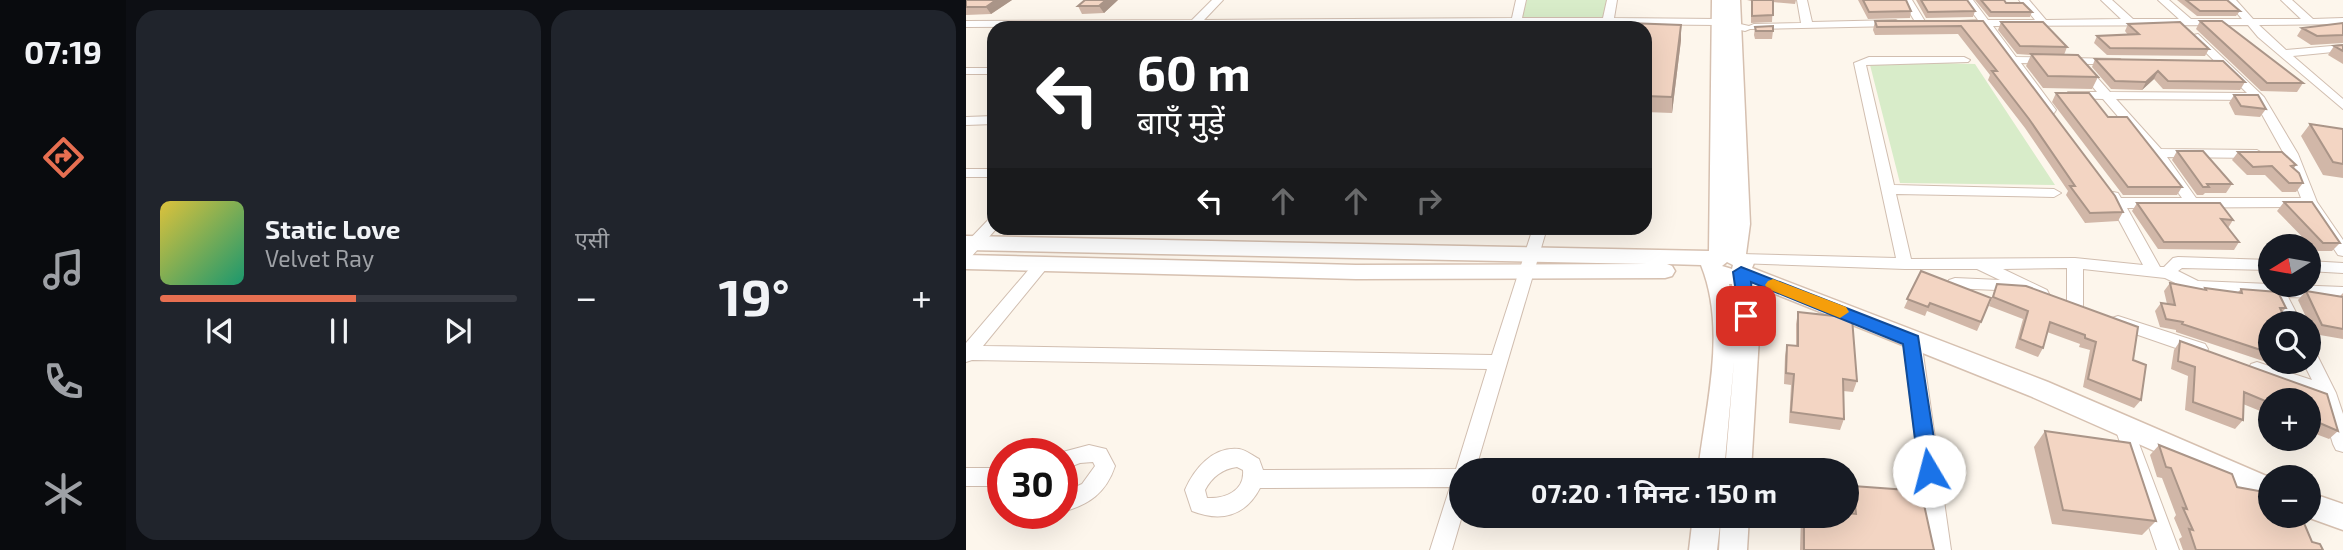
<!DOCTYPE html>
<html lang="hi">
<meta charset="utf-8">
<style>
:root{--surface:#171b24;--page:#20242c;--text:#f1f3f6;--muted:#9ea1a6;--line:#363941;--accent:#e76f51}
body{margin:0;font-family:"Exo 2","Noto Sans Devanagari",sans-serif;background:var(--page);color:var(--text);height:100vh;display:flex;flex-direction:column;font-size:26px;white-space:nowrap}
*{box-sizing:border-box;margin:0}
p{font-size:23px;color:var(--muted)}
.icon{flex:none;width:38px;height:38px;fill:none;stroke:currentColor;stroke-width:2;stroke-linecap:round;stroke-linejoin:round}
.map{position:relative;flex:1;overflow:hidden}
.sheet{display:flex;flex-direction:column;gap:10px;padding:10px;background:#0d0f14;width:840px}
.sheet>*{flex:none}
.hud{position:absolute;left:21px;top:21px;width:665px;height:214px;border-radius:21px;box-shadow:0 7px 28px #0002;background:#202124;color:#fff;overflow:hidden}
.needle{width:46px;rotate:259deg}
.buttons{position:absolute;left:1292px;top:234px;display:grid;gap:14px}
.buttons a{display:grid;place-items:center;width:63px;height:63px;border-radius:50%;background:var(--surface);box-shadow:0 7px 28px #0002;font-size:35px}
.speed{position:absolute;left:21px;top:438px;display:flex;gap:14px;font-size:35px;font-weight:700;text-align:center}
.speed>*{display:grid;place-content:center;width:91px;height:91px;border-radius:50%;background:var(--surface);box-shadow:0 7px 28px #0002;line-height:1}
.speed .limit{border:10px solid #d22;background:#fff;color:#111}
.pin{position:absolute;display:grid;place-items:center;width:60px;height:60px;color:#fff;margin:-30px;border-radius:14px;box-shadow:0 4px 10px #0006}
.me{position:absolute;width:77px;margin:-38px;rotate:352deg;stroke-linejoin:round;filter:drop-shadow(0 0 5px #0008)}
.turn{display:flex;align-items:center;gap:24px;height:147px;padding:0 35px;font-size:32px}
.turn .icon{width:91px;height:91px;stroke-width:2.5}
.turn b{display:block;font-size:49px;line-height:60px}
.lanes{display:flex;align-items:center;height:66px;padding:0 35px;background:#0003;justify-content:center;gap:35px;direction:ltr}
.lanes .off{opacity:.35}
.big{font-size:52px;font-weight:700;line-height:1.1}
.sheet .card{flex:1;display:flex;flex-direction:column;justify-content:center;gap:10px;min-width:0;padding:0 24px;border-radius:21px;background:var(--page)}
.song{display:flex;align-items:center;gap:21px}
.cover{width:84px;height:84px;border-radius:10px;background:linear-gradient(135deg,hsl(50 70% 55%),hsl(160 70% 35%))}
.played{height:7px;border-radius:4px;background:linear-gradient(90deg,var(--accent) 55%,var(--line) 55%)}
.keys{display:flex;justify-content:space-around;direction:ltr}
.heat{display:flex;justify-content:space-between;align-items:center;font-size:38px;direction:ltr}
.sheet .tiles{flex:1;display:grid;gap:10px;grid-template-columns:repeat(2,1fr)}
.trip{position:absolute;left:483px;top:458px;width:410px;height:70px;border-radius:35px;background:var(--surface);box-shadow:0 7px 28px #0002;font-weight:700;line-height:70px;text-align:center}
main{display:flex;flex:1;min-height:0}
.tab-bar{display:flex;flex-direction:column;width:126px;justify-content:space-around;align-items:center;background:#090b0e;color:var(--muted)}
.tab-bar .icon{width:49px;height:49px}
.tab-bar .active{color:var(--accent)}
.tab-bar b{font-size:32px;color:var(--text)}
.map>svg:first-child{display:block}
.green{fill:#d8ecc9}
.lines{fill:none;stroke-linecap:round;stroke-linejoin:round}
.street-casing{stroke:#d1beb0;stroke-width:2}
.secondary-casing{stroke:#d6c0b0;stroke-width:3}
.street{fill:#fff;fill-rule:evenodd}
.secondary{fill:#fff;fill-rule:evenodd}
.wall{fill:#d1b7a8}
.shaded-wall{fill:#aa9588}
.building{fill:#f3d5c3;stroke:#aa9588;stroke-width:2}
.route{fill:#1a73e8;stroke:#114b97;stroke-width:2}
.slow{fill:#f59e0b}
</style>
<main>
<nav class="tab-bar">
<b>07:19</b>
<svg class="icon active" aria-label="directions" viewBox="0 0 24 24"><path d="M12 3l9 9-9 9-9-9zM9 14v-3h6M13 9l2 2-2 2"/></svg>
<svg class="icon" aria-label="music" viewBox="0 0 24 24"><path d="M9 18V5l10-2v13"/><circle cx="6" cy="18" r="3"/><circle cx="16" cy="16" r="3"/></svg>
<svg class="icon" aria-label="phone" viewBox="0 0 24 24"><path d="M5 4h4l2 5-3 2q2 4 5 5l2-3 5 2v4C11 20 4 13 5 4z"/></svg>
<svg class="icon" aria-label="climate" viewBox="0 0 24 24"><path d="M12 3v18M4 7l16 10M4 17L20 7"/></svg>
</nav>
<section class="sheet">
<div class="tiles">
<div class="card">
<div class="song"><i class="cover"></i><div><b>Static Love</b><p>Velvet Ray</p></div></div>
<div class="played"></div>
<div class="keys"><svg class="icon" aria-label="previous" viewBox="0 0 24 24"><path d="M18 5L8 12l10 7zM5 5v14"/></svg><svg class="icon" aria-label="pause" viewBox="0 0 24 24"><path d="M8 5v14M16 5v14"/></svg><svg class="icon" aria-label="next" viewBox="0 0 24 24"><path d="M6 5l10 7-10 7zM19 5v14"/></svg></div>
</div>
<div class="card"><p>एसी</p>
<div class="heat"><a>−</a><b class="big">19°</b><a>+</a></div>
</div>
</div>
</section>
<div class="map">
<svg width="1377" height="550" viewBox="0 0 1377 550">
<rect width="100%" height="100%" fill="#fdf6ec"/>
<path class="green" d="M561 0H641L637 19 554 20Z
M903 61 1009 64 1089 185 934 183Z"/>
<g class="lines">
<defs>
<path id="street" d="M246 0H257L238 20 546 18 550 0H560L556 18H637L641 0H651L648 18 752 19 783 26 788 24 835 23 831 0H841L846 22 930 20 935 23 930 26 784 29 779 31 752 25 642 24 0 27V21L226 20Z
M936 0H946L960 23 959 25H951Z
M997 0H1007L1022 20H1069L1053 0H1063L1080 20 1155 19 1135 0H1146L1167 19H1213L1192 0H1203L1225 19H1276L1260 0H1270L1287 19H1335L1315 0H1326L1347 19 1377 18V24L1293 25 1320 50 1377 45V51L1327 56 1377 99V109L1292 37 1282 25 1027 26 1050 57 1154 59 1156 61 1150 64H1119L1144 92 1281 93 1223 36 1232 34 1298 97 1332 154 1351 202 1377 240V256L1372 255 1340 207 1161 208 1194 267H1198L1207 258 1212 257 1304 260V270L1216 268 1212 271 1232 281 1377 287V299L1322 297 1336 324H1319L1306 296 1230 293 1199 278 1117 269V307L1115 311H1103L1101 307V268L1037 269 1081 290 1083 294 1081 298 1075 300 1055 291 983 288 981 284 983 280 989 278 1034 280 1011 269H939L770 263 767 259 775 254 930 258 888 63 903 57H998L1004 60 1002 62 900 65 928 185 1088 189 1095 193 1088 197 930 194 945 259 1109 258 1177 265 1140 196 1147 192 1152 193 1155 198H1216L1186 156 1137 99 1102 98V92H1131L1111 68V64L1055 63 1090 110 1088 113H1080L1016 26 994 25V21L1012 20ZM1150 99 1288 100 1318 154 1335 198H1230L1201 157 1291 158 1298 154 1291 150 1195 149Z
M0 68H28V74H0Z
M28 116V124L0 125V117Z
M0 169H28V177H0Z
M28 217V228H31L5 257 0 258V243L23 219Z
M567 228H581L509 471H495L496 516 486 550H464L484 487 294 488C279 517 254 522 226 511L219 490C228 469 247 446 273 449 280 450 287 456 293 459L297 470 490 469 521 369 6 360 0 362V343L70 261H80L83 265 80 269 17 346 526 355ZM271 467 277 470C279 491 259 499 241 498L239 490C246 477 256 469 271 467Z
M1342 261 1377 263V273L1342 271Z
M1152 316 1239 344 1242 349 1239 354 1233 356 1146 326 1144 322 1146 318Z
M946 333 952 335 955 340 985 550H963L937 340 940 335Z
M1342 347 1348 349 1370 393 1377 414V452L1370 450 1367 444 1353 398 1285 374 1282 369 1285 364 1291 362 1346 380 1337 362H1342Z
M1157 417 1164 419 1166 425 1213 550H1191L1148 425 1150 419Z
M123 445 140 449 149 466C140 493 123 505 96 512V493L116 484 129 466 127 462 114 463 96 470V453H93Z
M0 468H37V486H0Z"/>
<path id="secondary" d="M746 0H760L763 233 760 0H774L784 224 780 254 788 263 786 268 1082 382 1305 478 1304 502 1064 396 787 285 793 337 785 471H759L768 361 758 471H732C740 404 761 329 735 265L701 264 706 266 709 271 706 276 699 278 390 279 0 269V255L390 265 681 264 0 250V236L743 251ZM761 262 767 265 766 269 756 266ZM763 284H766L770 322Z
M1342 492 1377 504V530L1338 516H1342Z
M727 516H755L751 550H723Z
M755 516H783L781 550H753Z"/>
</defs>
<use href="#street" class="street-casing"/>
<use href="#secondary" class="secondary-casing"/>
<use href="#street" class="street"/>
<use href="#secondary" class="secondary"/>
</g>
<path class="wall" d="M0 0H46L25 14 0 15Z
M152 0 138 13 116 14 112 6Z
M781 0H830L829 4 807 2 806 22 785 23V1Z
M892 0H940L945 11 944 18 902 19Z
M950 0H1001L1009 11 1007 17 960 18Z
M1009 0H1038L1040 3 1066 12 1064 17H1023Z
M1211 0H1261L1274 11 1270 16H1231Z
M909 21H1017L1157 212 1152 221 1119 223 1100 195 1102 191 1059 128 1022 80 1024 75 992 34 909 35 907 30Z
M1234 21 1337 83 1331 92 1295 91 1230 29Z
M1035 22 1101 47 1098 55 1132 77 1126 89 1077 88 1060 66 1065 55 1051 54 1032 30Z
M1377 23V43L1345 45 1331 36 1336 28Z
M1162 24 1243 49 1239 56 1141 55 1128 43 1131 36 1162 35 1159 31Z
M789 27 807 31 806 39H789L788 35Z
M679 28 715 40 706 113 679 112Z
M1377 45V64L1362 55 1368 46Z
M1129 59 1279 82 1274 90 1197 89 1188 79 1176 90 1145 89 1126 67Z
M1090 93 1142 117 1216 187 1211 195H1157L1086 102Z
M1268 95 1300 109 1294 117 1269 115 1263 103Z
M1344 124 1377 129V178L1357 175 1335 136Z
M1211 151 1266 184 1260 193H1239L1237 195H1231L1206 160Z
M1272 152 1330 165 1328 168 1337 183 1330 192H1316L1299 175H1281L1266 160Z
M1318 202 1374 243 1366 251H1350L1311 211Z
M1171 203 1267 220 1262 228 1273 242 1268 250 1192 249 1166 211Z
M955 271 1015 322 1011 331 961 311 959 316 938 308Z
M1204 283 1238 290 1239 288 1272 292 1275 289 1320 308 1304 324V362H1337L1331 369 1326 368 1324 370 1210 332V330L1194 327 1189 311 1195 303 1201 304 1198 291Z
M1031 284 1167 360 1175 400 1168 408 1117 387 1124 350 1113 347 1114 344 1081 332 1077 348 1072 357 1049 348 1057 319 1023 306Z
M1340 291 1374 296 1377 293V339L1348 334 1332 300Z
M832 312 891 381 887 392 877 391 878 419 874 430 823 423 825 385 818 384 819 356 821 345 830 346V324Z
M1214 341 1361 394 1372 431 1363 439 1342 431V401H1304V415L1277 404V420L1269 429 1219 410 1222 376 1205 369 1208 350Z
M1079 431 1190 521 1176 535 1086 524 1068 447Z
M1193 445 1271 487 1357 550H1217L1213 539 1216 537 1208 518 1210 515 1196 478 1191 477 1184 455Z
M887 486 968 550H834L835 516 885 513 883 497Z"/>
<path class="shaded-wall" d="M30 0H46L25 14 20 7Z
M140 0H152L138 13 133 6Z
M715 25V40L706 113V97Z
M1192 71 1188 79 1176 90 1180 82Z"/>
<path class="building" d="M0 0H30L20 7H0Z
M119 0H140L133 6H112Z
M786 0H807V15L786 16Z
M897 0H940L945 11 903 12Z
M955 0H1001L1009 11 962 12Z
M1015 0H1038L1040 3H1057L1066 12H1025Z
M1220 0H1261L1274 11H1234Z
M909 21H1017L1149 196 1157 212 1124 213 1104 186H1109L1063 119 1026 71H1031L995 26 911 27Z
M1234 21H1256L1337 83H1301Z
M1035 22H1077L1101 47 1054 46Z
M1214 22 1243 49 1144 48 1131 36 1173 34 1162 24Z
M662 23 715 25 706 97 679 96V28H660Z
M1377 23V35L1351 36 1336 28Z
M76 26H98L96 28H73Z
M807 26V31H790L789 27Z
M1377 45V51L1368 46Z
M1065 54 1112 55 1132 77 1082 76Z
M1129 59 1257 61 1279 82 1202 81 1192 71 1180 82 1149 81Z
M1090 93H1123L1142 117H1161L1216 187H1162Z
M1268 95H1292L1300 109 1275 106Z
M1344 124 1377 129V164L1367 162Z
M1211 151H1237L1266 184H1241L1243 187H1237Z
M1272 152H1316L1330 165 1325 166 1333 173 1337 183H1323L1306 166 1287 167Z
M1318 202H1346L1374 243H1357Z
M1171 203H1254L1267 220 1255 219 1273 242H1198Z
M955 271 1025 298 1015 322 964 303 962 307 941 299Z
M1204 283 1240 290 1239 288 1276 293 1275 289 1312 292 1320 308H1314L1321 324H1304V353L1216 324 1217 322 1200 319 1195 303 1209 305Z
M1031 284 1060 286 1172 327 1167 360 1180 365 1175 400 1122 379 1130 342 1119 338V335L1084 322 1077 348 1054 339 1062 311 1027 297Z
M1340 291 1377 297V329L1356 325Z
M832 312 886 318 891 381 877 379 878 419 825 412 828 374 820 373 821 345 832 346Z
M1214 341 1361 394 1372 431 1342 418V401H1304V403L1278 392 1277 420 1227 402 1229 367 1212 361Z
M1079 431 1164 443 1190 521 1097 510Z
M1193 445 1266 474 1271 487 1304 493V516H1335L1346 542 1354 544 1357 550H1230L1223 529 1227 530 1217 508 1221 509 1205 468 1200 467Z
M887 486 955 491 968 550H838V516H880V513L890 514Z"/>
<path class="route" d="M775 267 952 336 973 471 970 478 963 480 956 478 953 471 937 344 785 282 789 316 786 321H774L767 272Z"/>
<path class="slow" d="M807 279 880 307 883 312 874 318 802 289 799 285 802 281Z"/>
</svg>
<div class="buttons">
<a><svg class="needle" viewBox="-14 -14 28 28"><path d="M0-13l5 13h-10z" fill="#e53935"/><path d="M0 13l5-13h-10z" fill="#9ea1a6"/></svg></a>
<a><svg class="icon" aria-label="search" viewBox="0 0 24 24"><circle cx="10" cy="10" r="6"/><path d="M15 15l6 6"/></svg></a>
<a>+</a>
<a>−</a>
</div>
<div class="speed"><div class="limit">30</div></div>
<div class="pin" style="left:780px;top:316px;background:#d93025"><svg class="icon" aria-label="arrive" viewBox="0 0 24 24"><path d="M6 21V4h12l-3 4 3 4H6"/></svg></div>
<svg class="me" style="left:963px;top:471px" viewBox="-20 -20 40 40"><circle r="19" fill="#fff"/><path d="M0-13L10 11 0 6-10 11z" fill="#1a73e8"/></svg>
<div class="trip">07:20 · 1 मिनट · 150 m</div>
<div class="hud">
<div class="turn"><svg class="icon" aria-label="left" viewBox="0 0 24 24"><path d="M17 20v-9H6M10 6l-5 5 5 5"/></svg><div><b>60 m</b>बाएँ मुड़ें</div></div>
<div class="lanes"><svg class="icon" aria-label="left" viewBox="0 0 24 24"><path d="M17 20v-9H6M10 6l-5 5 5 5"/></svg><svg class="icon off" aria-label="ahead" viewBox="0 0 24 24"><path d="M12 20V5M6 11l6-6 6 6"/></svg><svg class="icon off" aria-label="ahead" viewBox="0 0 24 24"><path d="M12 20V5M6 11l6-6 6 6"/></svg><svg class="icon off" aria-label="right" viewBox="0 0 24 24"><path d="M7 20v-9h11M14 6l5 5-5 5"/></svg></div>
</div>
</div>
</main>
